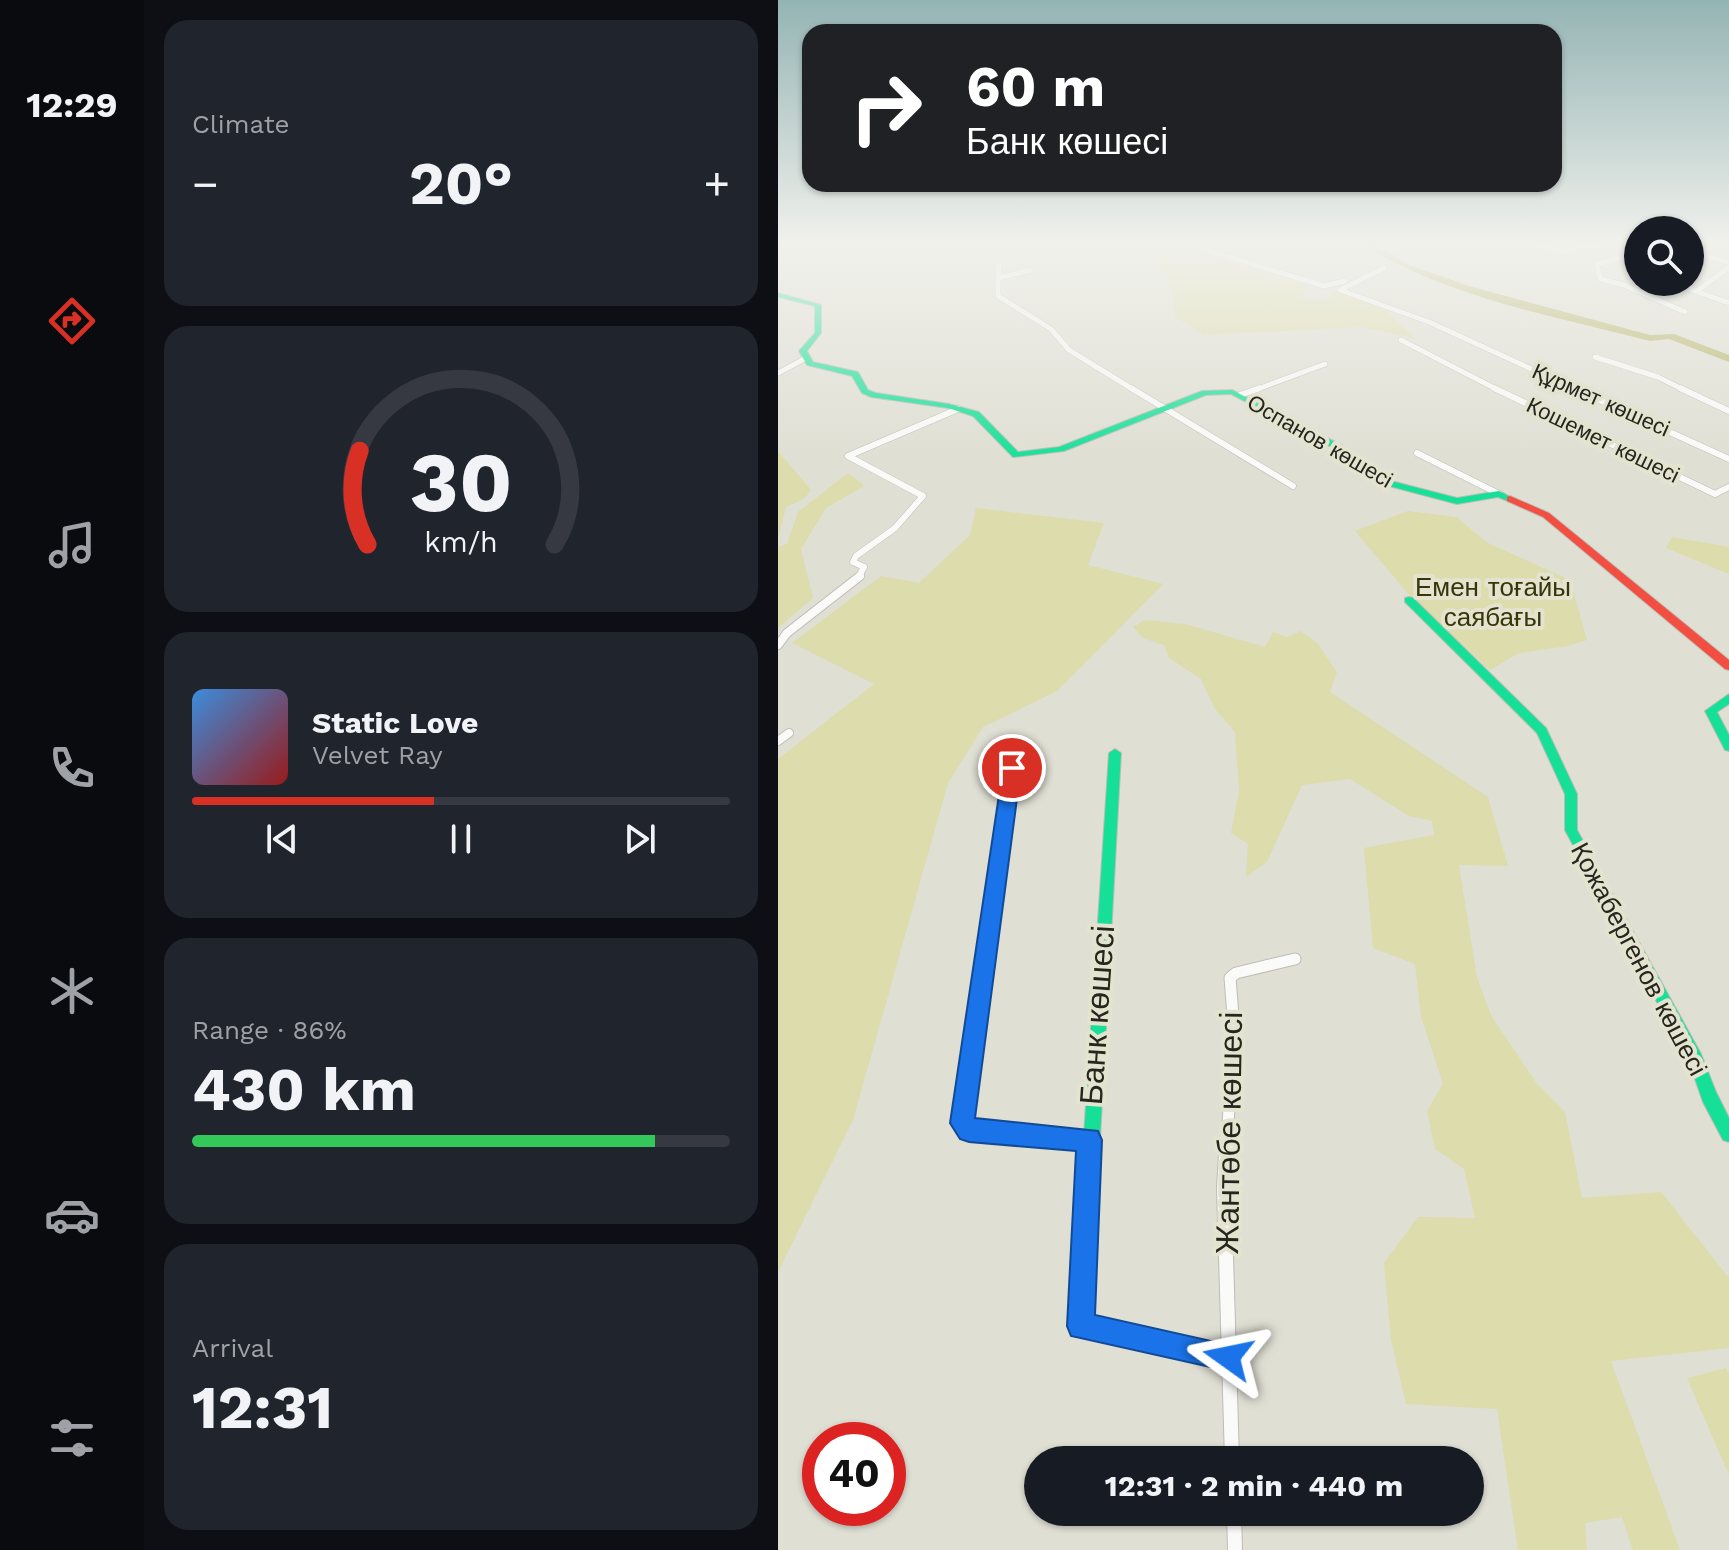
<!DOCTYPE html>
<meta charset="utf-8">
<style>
:root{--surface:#171b24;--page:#20242c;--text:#f1f3f6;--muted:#9ea1a6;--line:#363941;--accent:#d93025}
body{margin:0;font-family:"Work Sans",sans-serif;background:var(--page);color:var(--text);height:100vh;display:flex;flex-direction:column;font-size:30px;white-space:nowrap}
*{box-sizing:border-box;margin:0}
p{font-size:26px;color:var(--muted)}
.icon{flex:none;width:44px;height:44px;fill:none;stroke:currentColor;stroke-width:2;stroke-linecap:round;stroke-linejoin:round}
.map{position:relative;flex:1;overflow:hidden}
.drawer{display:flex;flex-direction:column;gap:20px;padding:20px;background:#0d0f14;width:634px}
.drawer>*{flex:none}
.top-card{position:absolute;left:24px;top:24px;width:760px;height:168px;border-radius:24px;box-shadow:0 2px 6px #0004;background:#202124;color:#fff;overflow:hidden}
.buttons{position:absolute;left:846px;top:216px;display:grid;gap:16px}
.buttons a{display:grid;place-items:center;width:80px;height:80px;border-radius:50%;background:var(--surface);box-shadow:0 2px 6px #0004;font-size:40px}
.speed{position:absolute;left:24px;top:1422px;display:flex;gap:16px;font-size:40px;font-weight:700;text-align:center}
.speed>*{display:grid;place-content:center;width:104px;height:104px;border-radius:50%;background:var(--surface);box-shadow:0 2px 6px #0004;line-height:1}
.speed .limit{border:12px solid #d22;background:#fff;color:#111}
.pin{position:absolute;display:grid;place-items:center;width:68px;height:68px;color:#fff;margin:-34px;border:4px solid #fff;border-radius:50%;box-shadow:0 2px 8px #0007}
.me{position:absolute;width:88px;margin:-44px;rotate:282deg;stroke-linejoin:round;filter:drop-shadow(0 0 6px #0008)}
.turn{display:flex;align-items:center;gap:28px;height:168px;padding:0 32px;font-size:36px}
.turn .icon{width:104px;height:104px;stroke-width:2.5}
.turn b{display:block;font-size:56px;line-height:68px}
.big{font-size:60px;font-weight:700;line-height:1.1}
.drawer .tile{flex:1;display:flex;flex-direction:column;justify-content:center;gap:12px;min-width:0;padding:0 28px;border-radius:24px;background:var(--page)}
.drawer .dial{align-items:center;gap:0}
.dial svg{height:208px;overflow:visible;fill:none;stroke:var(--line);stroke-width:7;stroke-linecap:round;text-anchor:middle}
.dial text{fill:var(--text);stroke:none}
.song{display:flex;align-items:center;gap:24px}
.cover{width:96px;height:96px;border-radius:12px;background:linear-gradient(135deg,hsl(210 70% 55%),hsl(0 70% 35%))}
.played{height:8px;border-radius:4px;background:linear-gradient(90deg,var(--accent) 45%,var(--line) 45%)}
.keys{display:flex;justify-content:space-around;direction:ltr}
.heat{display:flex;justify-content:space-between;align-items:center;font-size:44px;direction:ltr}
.charge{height:12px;border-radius:6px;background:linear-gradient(90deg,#34c759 86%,var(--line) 0)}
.trip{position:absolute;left:246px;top:1446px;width:460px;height:80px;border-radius:40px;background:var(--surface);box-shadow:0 2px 6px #0004;font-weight:700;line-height:80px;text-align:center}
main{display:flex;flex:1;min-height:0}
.tab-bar{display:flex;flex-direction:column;width:144px;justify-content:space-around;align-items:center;background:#090b0e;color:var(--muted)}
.tab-bar .icon{width:56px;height:56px}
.tab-bar .active{color:var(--accent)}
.tab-bar b{font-size:36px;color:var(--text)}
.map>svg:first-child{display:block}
.green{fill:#dcdcad}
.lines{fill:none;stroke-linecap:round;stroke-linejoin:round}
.river{fill:#b6b366;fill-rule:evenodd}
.street-far4-casing{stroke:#bdbdb5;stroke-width:6}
.street-far3-casing{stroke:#bdbdb5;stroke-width:7}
.street-far2-casing{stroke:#bdbdb5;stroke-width:10}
.street-far1-casing{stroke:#bdbdb5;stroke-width:13}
.street-casing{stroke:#bdbdb5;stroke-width:16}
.fast-casing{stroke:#bdbdb5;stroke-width:2}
.slow-casing{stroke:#bdbdb5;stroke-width:2}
.jam-casing{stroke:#bdbdb5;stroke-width:2}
.street-far4{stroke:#fafaf9;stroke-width:5}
.street-far3{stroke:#fafaf9;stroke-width:6}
.street-far2{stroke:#fafaf9;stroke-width:8}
.street-far1{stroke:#fafaf9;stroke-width:11}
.street{stroke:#fafaf9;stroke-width:14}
.fast{fill:#16e098;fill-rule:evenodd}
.slow{fill:#ffcf43;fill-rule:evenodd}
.jam{fill:#f24e42;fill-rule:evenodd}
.route{fill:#1a73e8;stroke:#114b97;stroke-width:2}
.labels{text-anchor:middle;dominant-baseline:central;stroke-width:8;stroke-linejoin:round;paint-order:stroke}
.far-street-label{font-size:22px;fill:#26261f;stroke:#e3e3d0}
.park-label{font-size:26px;fill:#373609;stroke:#e3e3d0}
.street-label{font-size:26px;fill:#26261f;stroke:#e3e3d0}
.near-street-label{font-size:32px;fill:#26261f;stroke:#e3e3d0}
</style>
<main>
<nav class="tab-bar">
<b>12:29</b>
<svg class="icon active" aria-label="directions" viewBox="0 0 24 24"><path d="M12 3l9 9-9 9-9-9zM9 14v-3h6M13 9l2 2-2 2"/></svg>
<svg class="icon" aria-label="music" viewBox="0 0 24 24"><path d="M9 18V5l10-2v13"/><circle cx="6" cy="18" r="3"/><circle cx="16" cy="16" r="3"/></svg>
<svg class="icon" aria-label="phone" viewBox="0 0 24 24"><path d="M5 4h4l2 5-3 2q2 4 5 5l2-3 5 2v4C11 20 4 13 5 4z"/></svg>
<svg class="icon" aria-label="climate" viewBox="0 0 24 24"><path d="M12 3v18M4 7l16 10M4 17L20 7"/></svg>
<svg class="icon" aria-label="car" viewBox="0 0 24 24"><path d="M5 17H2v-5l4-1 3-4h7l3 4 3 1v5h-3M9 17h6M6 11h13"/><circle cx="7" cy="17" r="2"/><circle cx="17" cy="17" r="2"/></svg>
<svg class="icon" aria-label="filters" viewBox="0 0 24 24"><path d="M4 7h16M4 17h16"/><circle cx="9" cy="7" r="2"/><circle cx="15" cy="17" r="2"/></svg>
</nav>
<section class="drawer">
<div class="tile"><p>Climate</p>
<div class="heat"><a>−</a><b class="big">20°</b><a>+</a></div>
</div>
<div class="tile dial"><svg viewBox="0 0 100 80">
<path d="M14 69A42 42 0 1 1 86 69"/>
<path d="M14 69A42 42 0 0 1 11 33" stroke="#d93025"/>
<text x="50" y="56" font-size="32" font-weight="700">30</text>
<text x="50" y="72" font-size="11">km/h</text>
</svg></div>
<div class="tile">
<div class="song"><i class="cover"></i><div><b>Static Love</b><p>Velvet Ray</p></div></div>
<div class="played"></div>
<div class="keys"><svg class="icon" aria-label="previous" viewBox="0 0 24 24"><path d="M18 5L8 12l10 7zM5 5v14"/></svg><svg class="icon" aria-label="pause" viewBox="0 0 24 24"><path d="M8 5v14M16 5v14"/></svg><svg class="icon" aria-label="next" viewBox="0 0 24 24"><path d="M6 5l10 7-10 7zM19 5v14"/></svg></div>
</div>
<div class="tile"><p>Range · 86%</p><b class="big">430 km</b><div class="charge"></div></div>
<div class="tile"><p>Arrival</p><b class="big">12:31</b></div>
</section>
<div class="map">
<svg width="951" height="1550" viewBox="0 0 951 1550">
<rect width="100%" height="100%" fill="#dfdfd4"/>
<path class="green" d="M139 243H253L240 258Z
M367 243H374V247L424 252 529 286 524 298 547 301 556 291 607 310 638 339 584 327 426 335 397 317C397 287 389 272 365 253Z
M0 451 33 490 27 498 8 507 0 539Z
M70 473 86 486 48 508 23 549 35 598 0 628V547L9 544 20 512Z
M198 508 326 523 310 565 385 584 279 691 205 727 170 783 75 1120 0 1272V759L96 684 14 643 103 576 141 583 192 535Z
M630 511 678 517 710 543 792 580 809 640 790 646 741 653 712 670 633 597 577 531Z
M894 537 951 547V574L888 548Z
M366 620 407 624 487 647 495 632 509 637 523 631 540 644 559 672 552 692 710 797 730 866 681 865 699 978 714 1017 759 1084 787 1112 804 1198 883 1192 951 1278V1348L833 1361 902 1550H855L844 1517 807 1523 809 1550H740L719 1409 628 1404 613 1340 606 1263 640 1217 697 1218 686 1169 657 1149 649 1111 665 1084 643 1017 637 964 595 948 586 848 656 835 654 821 631 816 572 779 524 785 489 862 468 877 470 844 453 833 461 791 457 732 437 709 423 679 391 658 386 645 365 638 355 627Z
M948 1368 951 1374V1475L909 1378Z"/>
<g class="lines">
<path class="river" d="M582 243H594L631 265 691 286 872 335 896 334 951 355V362L891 339 872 341C775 316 667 297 582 243Z"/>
<defs>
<path id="street-far4" d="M427 243 431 251 546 286 567 281
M754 243 785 252 801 246 830 244
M831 243 860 258
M912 252 951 262
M852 255 819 264 822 279 846 285 907 312
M606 268 562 290 651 322 799 390
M253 270 220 278V296L273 329 291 350 356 390
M220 278 221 265
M891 282 951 303
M919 291 951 267
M623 340 720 390
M817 357 880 377 906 390
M0 373 28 358
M477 390 547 364"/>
<path id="street-far3" d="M353 388 515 486
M716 388 937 494 951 487
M795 388 951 459
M902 388 951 411
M462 395 482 388
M639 453 721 494
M80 578 86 567 75 562 78 556 117 528 145 496 70 456 180 409"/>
<path id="street-far2" d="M0 645 9 633 82 576
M0 741 11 733
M226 822 234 768"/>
<path id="street-far1" d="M227 820 184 1123 191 1130 305 1140
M449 1140 456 1028 452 978 458 973 517 959"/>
<path id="street" d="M281 1138 311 1140
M449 1138 446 1188 454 1460
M456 1512 457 1550"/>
<path id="fast" d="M0 293 43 305V333L29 351 35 362 80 372 90 390 98 393 171 404 201 412 240 452 281 447 424 391 454 390 565 446 591 469 617 482 679 498 721 491 736 499 732 502 720 497 679 504 611 486 585 473 559 450 453 394 428 395 286 451 235 457 195 416 170 408 93 397 84 393 74 376 29 365 21 351 37 333V306L0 297Z
M631 597 635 598 768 728 799 794V830L923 1054 938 1092 951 1118V1142L945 1140 925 1102 911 1062 787 830V794L759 733 627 602V598Z
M951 694V704L939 712 951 735V751L947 750 927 711Z
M337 749 343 753 313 1303 310 1309 304 1312 298 1309 295 1303 331 753Z"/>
<path id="slow" d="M304 1294 310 1297 313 1303V1319L450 1348 457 1350 459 1357 457 1364 450 1366 296 1333C292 1322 293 1307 298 1297Z"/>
<path id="jam" d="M732 496 771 513 951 660V670L947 669 765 517 729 501V497Z"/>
</defs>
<use href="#street-far4" class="street-far4-casing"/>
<use href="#street-far3" class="street-far3-casing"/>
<use href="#street-far2" class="street-far2-casing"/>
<use href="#street-far1" class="street-far1-casing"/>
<use href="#street" class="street-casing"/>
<use href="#fast" class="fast-casing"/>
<use href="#slow" class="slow-casing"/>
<use href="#jam" class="jam-casing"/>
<use href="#street-far4" class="street-far4"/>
<use href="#street-far3" class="street-far3"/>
<use href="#street-far2" class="street-far2"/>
<use href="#street-far1" class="street-far1"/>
<use href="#street" class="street"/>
<use href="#fast" class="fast"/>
<use href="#slow" class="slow"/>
<use href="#jam" class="jam"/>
</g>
<linearGradient id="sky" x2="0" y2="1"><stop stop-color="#94b4b4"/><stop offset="0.53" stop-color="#f1f1ec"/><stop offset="1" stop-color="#f1f1ec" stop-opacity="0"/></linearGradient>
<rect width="951" height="460" fill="url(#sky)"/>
<path class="route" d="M234 761 243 768 197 1118 320 1131 324 1140 317 1315 460 1347 464 1357 460 1367 450 1371 293 1336 289 1326 298 1151 191 1142 182 1139 172 1123 225 768Z"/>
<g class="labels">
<g class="far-street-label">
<text transform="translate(823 400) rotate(24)">Құрмет көшесі</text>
<text transform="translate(825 440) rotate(26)">Кошемет көшесі</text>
<text transform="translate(542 441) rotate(30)">Оспанов көшесі</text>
</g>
<g class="park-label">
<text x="715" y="587">Емен тоғайы<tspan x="715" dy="30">саябағы</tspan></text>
</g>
<g class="street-label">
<text transform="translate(861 959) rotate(62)">Қожабергенов көшесі</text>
</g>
<g class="near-street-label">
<text transform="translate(319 1015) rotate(-86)">Банк көшесі</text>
<text transform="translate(451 1133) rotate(-89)">Жантөбе көшесі</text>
</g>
</g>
</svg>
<div class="buttons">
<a><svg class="icon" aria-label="search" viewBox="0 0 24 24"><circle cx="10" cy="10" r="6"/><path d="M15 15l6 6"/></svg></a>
</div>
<div class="speed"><div class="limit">40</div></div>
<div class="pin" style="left:234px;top:768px;background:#d93025"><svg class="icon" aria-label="arrive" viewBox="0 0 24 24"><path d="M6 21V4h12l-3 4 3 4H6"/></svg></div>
<svg class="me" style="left:450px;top:1357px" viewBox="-20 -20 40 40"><path d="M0-17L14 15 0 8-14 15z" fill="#1a73e8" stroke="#fff" stroke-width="4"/></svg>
<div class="trip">12:31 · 2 min · 440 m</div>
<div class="top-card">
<div class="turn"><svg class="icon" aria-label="right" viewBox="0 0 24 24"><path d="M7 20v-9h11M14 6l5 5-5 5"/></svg><div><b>60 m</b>Банк көшесі</div></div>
</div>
</div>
</main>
